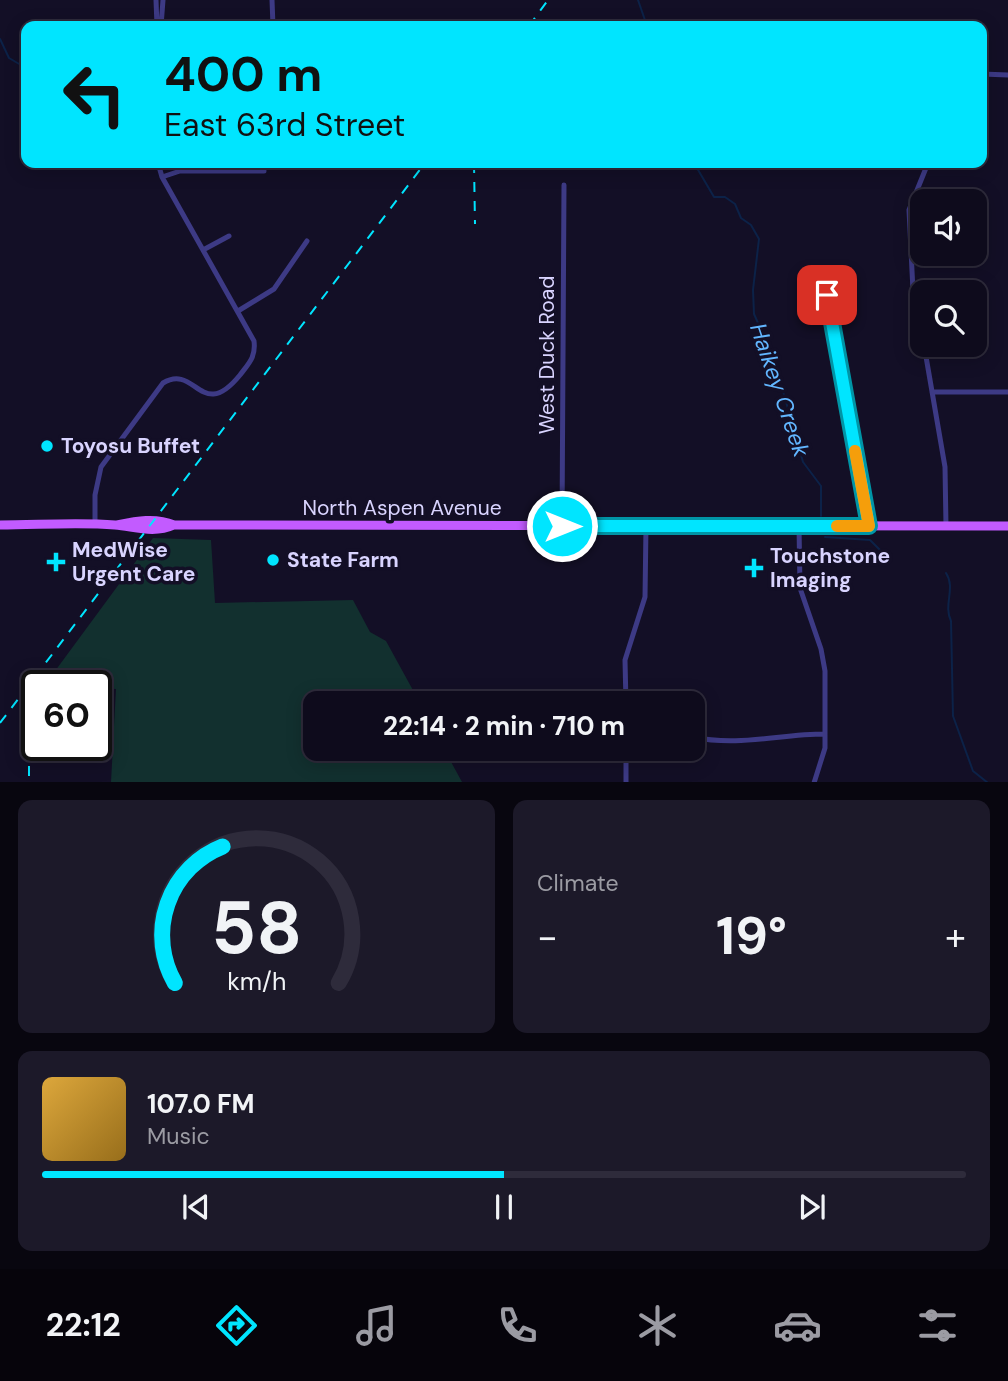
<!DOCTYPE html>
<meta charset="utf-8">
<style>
:root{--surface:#0e0b1c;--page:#1c1929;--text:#f1f3f6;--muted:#9b9ba3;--line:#2e2b3b;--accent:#00e5ff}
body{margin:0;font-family:"DM Sans",sans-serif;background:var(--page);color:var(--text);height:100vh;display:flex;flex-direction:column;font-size:26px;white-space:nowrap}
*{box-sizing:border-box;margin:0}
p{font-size:23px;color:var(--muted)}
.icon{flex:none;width:38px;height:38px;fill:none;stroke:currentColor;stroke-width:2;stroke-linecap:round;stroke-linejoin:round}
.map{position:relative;height:782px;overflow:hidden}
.drawer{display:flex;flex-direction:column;gap:18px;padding:18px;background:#08060f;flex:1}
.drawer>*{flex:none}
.top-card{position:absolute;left:21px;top:21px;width:966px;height:147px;border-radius:14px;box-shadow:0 4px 18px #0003,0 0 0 2px var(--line);background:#00e5ff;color:#111;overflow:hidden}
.fabs{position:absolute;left:910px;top:189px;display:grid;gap:14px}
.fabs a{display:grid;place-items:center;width:77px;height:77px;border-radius:14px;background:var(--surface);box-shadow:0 4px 18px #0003,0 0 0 2px var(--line);font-size:35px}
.speed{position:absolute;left:21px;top:670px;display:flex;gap:14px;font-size:35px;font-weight:700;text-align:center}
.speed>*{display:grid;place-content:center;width:91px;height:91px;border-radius:50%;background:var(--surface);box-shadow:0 4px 18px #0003,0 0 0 2px var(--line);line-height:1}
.speed .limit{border:4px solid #111;border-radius:10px;background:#fff;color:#111}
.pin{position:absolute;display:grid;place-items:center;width:60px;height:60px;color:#fff;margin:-30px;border-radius:14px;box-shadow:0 4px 10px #0006}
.me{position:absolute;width:77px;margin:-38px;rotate:90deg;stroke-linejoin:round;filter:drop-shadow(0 0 5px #0008)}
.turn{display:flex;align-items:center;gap:24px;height:147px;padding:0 28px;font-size:32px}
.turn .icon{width:91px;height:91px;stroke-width:2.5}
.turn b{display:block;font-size:49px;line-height:60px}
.big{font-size:52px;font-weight:700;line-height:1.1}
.drawer .tile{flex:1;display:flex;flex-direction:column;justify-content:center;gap:10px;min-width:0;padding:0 24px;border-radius:14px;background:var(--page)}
.drawer .dial{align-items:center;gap:0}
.dial svg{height:182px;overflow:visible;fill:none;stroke:var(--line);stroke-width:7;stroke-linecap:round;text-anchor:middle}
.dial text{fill:var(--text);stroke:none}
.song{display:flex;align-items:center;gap:21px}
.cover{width:84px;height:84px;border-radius:10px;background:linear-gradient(135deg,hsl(40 70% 55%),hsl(40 70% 35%))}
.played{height:7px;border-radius:4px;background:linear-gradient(90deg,var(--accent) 50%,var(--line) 50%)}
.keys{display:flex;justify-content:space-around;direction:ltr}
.heat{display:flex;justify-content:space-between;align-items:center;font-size:38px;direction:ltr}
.drawer .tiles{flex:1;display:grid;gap:18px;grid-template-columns:1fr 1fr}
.tile:last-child{grid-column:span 2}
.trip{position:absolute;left:303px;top:691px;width:402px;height:70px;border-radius:14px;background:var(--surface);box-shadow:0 4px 18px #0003,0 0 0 2px var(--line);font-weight:700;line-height:70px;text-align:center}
.dock{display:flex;height:112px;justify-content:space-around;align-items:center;background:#06040b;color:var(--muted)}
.dock .icon{width:49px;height:49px}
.dock .on{color:var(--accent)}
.dock b{font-size:32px;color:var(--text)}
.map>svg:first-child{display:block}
.green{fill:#12302f}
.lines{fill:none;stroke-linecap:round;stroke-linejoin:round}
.stream{stroke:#0c2248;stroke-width:2}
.street{stroke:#3d3a85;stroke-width:5}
.primary{stroke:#c25bff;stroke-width:9}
.rail{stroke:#00e5ff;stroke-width:2;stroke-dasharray:10 9;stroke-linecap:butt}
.route-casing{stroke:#0095a6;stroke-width:18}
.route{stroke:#00e5ff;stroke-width:12}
.slow{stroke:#f59e0b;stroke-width:12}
.poi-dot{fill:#00e5ff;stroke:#130f26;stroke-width:2.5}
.labels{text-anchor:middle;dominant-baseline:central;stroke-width:7;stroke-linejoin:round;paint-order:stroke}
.street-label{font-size:21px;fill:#d9d4ff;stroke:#130f26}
.poi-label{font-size:21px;font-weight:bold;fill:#d9d4ff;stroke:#130f26;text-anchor:start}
.water-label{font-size:23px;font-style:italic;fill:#62b6ff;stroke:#130f26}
</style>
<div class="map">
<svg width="1008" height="783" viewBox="0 0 1008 783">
<rect width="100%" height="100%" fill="#130f26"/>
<path class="green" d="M153 538 211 540 215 603 353 600 370 632 386 641 420 703 315 704V749H444L462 782H111L116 689 44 686Z"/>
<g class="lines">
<path class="stream" d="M638 0 647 26
M0 39 9 58 26 68
M694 163 714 197H725L735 204 741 218 751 225 759 239 753 290 754 314 774 359 803 462 821 486V516
M825 537 870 540 884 554
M946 573C956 588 943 605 951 621L953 716 973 771 988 783"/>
<path class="street" d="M156 0 157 26
M272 0 273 26
M161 26 163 0
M982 74 1008 75
M162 177 180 171H264
M203 250 229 236
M827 295 869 526
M238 311 274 289 307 241
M922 335 913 291 909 210 928 163
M924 345 945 467 946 526
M932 392H1008
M95 525V495L101 467 163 383C196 363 201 423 240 375 249 363 256 357 254 341L162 177 158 163
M562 526 564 185
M799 526 800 588 821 649 825 671V748L814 783
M626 704 625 660 645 597 646 526
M693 737C739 747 779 734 825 734
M626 783V749"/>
<path class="primary" d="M0 525C38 525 78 522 115 525 136 527 154 534 174 525
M116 525C136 521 155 517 174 525L1008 526"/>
<path class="rail" d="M529 26 548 0
M474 163 475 224
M0 723 425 163
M29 776V713L35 683"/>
</g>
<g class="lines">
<defs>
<path id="route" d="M562 526H869L827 295"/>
</defs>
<use href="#route" class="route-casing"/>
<use href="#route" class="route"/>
<path class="slow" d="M837 526H869L855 451"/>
</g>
<g class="poi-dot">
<circle cx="47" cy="446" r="7"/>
<circle cx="273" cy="560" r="7"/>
<path d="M52.5 551.5h7v7h7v7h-7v7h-7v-7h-7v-7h7z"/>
<path d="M750.5 557.5h7v7h7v7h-7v7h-7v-7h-7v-7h7z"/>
</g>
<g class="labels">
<g class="street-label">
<text transform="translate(547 355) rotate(-90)">West Duck Road</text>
<text x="402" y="508">North Aspen Avenue</text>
</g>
<g class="poi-label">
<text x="61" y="446">Toyosu Buffet</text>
<text x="72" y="550">MedWise<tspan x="72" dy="24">Urgent Care</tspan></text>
<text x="770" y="556">Touchstone<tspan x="770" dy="24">Imaging</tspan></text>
<text x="287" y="560">State Farm</text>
</g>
<g class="water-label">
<text transform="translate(780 390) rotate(71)">Haikey Creek</text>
</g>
</g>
</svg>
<div class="fabs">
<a><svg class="icon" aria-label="sound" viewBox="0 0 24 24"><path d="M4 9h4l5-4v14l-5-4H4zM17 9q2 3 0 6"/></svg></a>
<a><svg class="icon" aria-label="search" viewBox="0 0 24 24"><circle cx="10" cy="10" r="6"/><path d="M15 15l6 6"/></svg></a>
</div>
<div class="speed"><div class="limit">60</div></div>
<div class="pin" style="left:827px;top:295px;background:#d93025"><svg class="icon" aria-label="arrive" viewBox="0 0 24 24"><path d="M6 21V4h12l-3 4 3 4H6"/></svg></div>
<svg class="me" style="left:562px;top:526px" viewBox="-20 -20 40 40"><circle r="17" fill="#00e5ff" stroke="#fff" stroke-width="3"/><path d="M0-11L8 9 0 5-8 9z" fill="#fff"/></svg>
<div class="trip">22:14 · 2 min · 710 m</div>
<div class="top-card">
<div class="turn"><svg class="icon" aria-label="left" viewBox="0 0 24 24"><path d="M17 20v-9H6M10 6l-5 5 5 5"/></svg><div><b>400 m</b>East 63rd Street</div></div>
</div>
</div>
<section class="drawer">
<div class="tiles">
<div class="tile dial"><svg viewBox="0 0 100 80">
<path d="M14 69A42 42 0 1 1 86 69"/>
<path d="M14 69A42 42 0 0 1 35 9" stroke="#00e5ff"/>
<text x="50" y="56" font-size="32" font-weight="700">58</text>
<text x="50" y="72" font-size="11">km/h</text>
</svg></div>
<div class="tile"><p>Climate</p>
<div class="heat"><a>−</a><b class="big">19°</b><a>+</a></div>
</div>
<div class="tile">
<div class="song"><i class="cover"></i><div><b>107.0 FM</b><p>Music</p></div></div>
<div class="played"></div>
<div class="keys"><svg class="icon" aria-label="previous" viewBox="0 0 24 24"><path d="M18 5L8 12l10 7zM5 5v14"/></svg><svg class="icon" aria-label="pause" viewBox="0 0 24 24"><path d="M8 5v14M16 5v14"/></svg><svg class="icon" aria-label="next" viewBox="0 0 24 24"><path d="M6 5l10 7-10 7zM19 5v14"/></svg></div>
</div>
</div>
</section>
<nav class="dock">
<b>22:12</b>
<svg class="icon on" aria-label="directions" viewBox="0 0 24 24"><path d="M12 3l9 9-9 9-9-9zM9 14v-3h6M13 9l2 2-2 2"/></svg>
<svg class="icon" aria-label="music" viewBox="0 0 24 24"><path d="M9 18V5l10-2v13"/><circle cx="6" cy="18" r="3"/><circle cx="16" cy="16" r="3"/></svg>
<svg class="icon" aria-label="phone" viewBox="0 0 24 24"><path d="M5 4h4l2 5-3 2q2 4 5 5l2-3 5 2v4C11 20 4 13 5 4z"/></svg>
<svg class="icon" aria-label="climate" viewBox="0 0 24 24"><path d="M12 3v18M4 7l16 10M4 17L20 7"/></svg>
<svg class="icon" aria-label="car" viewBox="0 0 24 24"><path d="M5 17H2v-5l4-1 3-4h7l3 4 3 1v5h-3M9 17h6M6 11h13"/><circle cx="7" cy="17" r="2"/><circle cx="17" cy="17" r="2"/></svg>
<svg class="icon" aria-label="filters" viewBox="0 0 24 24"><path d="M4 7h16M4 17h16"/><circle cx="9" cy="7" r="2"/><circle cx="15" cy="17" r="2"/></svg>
</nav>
